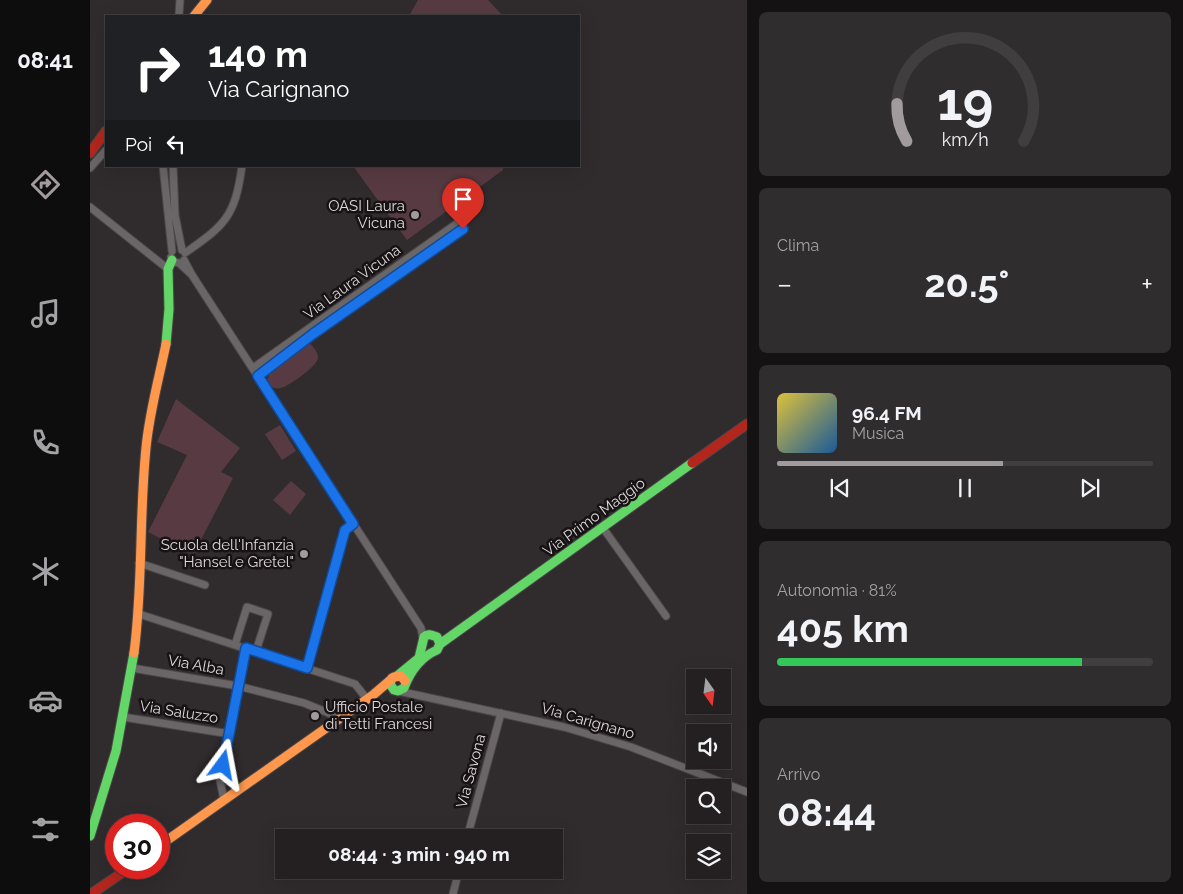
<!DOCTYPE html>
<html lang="it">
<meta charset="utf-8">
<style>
:root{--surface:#242021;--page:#302d2e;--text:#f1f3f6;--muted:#a3a3a5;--line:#413e3f;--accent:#a29b9d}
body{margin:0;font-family:Raleway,sans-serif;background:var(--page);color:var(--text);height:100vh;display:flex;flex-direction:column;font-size:19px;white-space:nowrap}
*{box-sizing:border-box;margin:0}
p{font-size:16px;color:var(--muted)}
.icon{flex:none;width:28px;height:28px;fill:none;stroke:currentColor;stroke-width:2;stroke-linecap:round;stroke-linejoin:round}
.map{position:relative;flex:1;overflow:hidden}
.drawer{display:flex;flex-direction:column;gap:12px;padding:12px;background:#141212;width:436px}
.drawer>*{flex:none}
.banner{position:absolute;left:15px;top:15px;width:475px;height:152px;border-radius:0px;box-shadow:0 5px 20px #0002,0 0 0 1px var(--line);background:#202124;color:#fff;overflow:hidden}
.needle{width:32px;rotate:166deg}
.controls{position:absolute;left:596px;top:669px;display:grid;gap:10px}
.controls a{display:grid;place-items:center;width:45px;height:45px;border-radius:0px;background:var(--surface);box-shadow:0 5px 20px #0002,0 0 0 1px var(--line);font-size:25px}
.speed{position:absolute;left:15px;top:814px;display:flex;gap:10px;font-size:25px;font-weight:700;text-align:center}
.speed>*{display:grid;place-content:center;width:65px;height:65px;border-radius:50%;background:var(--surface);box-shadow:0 5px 20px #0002,0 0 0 1px var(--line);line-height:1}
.speed .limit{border:8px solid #d22;background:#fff;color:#111}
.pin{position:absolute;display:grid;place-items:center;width:42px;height:42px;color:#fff;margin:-51px -21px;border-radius:50% 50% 50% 0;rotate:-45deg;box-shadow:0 0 5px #0007}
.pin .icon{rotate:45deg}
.me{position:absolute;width:55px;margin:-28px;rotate:13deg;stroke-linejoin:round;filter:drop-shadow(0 0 4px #0008)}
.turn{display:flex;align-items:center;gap:18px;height:105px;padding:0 20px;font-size:22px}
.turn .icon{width:65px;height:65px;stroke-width:2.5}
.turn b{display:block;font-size:35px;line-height:42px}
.then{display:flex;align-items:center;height:48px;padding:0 20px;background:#0003;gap:10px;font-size:19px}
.big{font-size:38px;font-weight:700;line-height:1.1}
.drawer .card{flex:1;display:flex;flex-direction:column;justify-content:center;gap:8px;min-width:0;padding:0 18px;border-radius:8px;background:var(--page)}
.drawer .dial{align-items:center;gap:0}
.dial svg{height:130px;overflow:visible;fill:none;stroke:var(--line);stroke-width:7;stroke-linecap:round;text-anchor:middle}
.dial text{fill:var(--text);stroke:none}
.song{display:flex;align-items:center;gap:15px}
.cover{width:60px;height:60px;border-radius:8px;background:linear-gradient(135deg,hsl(50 70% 55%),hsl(210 70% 35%))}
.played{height:5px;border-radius:2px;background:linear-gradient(90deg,var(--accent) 60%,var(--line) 60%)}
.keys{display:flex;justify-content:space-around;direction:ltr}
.heat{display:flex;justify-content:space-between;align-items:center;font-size:28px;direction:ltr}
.charge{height:8px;border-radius:4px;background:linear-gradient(90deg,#34c759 81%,var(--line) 0)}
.trip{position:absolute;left:185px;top:829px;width:288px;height:50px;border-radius:0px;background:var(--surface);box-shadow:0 5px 20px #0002,0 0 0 1px var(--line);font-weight:700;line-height:50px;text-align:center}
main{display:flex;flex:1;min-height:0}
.tab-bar{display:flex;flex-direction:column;width:90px;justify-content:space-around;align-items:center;background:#0e0d0d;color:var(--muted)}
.tab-bar .icon{width:35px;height:35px}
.tab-bar .current{color:var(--accent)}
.tab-bar b{font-size:22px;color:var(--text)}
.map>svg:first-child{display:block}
.green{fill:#583b42}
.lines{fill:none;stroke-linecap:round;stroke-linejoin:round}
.street-casing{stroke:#4c4748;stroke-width:9}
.fast-casing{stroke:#4c4748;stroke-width:11}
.slow-casing{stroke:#4c4748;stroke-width:11}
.jam-casing{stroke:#4c4748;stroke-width:11}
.street{stroke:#6a6667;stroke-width:7}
.fast{stroke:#63d668;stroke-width:9}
.slow{stroke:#ff974d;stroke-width:9}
.jam{stroke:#b3261e;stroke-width:9}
.route-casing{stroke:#114b97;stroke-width:12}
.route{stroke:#1a73e8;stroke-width:9}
.poi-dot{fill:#a29b9d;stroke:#171314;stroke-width:2}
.labels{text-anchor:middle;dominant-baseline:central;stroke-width:5;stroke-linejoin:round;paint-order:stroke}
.poi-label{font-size:15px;fill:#dfd8da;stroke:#171314;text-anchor:end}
.street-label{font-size:15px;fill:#dfd8da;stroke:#171314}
</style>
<main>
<nav class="tab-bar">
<b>08:41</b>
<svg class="icon current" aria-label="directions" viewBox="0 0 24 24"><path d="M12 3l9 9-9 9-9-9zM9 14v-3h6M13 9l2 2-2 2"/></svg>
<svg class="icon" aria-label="music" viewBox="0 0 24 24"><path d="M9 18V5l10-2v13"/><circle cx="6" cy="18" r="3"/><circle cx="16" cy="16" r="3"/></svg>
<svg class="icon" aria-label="phone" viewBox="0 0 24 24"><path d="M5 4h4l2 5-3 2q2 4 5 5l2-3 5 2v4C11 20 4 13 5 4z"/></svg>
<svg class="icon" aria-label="climate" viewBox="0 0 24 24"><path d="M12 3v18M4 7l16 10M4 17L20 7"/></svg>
<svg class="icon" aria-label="car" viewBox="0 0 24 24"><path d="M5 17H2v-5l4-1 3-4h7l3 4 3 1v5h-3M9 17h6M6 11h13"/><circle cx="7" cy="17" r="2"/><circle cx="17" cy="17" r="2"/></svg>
<svg class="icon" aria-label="filters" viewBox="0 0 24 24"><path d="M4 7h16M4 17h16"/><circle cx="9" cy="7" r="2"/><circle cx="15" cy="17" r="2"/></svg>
</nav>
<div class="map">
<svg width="657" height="894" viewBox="0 0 657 894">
<rect width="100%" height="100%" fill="#302b2c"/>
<path class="green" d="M328 0H398L413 16H319Z
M263 166H413V170L317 240Z
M218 341C222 346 228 351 228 358 227 366 204 382 196 386 191 389 186 389 181 387L177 381 181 368Z
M86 399 150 448 131 472 143 478 103 555 58 532 97 455 67 442Z
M190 425 206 451 192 460 175 434Z
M201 481 216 494 200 515 183 500Z"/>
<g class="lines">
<defs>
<path id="street" d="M89 15 90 0
M73 166 82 251
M83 166 85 215 92 250
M0 168 16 150
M0 207 78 269
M95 253C135 225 145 217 152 166
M81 257 84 262 89 263 102 275
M94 260 102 275 331 628 333 638
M163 368 376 217
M167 375 223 334 373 229
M513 528 576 616
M49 563 115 585
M49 614 265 684 277 699
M145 645 157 607 178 614 166 651
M42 668 148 686 214 703 251 718
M217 668 255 530 263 524
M308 691 474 727 541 747 657 792
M33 717 140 734
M134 800 130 780 140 734 156 648
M377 838 411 713
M363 894 369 870"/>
<path id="fast" d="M76 344 79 309 78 269 82 260
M350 644 602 463
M302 678 300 684 304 690 308 691 314 688C320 672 331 657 347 650L350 644 347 637C342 635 338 633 334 637L329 658 307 676
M0 836 26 751 44 653"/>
<path id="slow" d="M104 16 117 0
M44 653C53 585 49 517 56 448 59 414 69 378 76 344
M69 846 283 695 304 677 311 676 315 681"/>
<path id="jam" d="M0 153 16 131
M602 463 657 424
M1 894 39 868"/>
</defs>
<use href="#street" class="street-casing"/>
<use href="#fast" class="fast-casing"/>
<use href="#slow" class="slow-casing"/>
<use href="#jam" class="jam-casing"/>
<use href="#street" class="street"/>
<use href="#fast" class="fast"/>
<use href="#slow" class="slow"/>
<use href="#jam" class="jam"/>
</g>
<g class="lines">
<defs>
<path id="route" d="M133 765 156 648 217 668 255 530 263 524 168 376 223 334 373 229"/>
</defs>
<use href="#route" class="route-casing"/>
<use href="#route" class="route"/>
</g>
<g class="poi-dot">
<circle cx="325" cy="215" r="5"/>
<circle cx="214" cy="554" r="5"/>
<circle cx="225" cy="716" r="5"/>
</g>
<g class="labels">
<g class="poi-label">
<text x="315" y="206">OASI Laura<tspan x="315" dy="17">Vicuna</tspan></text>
<text x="204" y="545">Scuola dell'Infanzia<tspan x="204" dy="17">"Hansel e Gretel"</tspan></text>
<text x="235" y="707" text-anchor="start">Ufficio Postale<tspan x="235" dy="17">di Tetti Francesi</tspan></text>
</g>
<g class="street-label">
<text transform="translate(262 282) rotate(-36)">Via Laura Vicuna</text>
<text transform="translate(504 517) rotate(-36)">Via Primo Maggio</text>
<text transform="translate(106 665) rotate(10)">Via Alba</text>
<text transform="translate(89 712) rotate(9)">Via Saluzzo</text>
<text transform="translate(498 721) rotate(16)">Via Carignano</text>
<text transform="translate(381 771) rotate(-75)">Via Savona</text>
</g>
</g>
</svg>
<div class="controls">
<a><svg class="needle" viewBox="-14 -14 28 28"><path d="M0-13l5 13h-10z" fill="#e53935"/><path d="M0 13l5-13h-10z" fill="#a3a3a5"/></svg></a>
<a><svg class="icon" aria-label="sound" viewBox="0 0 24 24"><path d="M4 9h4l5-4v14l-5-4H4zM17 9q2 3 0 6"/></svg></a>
<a><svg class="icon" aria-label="search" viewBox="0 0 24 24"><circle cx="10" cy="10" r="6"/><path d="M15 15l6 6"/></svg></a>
<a><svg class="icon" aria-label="layers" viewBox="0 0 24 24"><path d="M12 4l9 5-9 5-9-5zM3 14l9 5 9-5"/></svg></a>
</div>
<div class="speed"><div class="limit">30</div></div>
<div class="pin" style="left:373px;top:229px;background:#d93025"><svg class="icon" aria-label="arrive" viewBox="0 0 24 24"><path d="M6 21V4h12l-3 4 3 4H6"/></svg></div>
<svg class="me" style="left:133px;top:765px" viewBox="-20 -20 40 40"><path d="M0-17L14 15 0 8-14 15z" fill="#1a73e8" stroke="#fff" stroke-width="4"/></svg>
<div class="trip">08:44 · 3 min · 940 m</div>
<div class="banner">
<div class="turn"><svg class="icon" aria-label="right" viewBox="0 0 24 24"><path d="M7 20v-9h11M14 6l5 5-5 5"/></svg><div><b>140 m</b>Via Carignano</div></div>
<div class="then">Poi<svg class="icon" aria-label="left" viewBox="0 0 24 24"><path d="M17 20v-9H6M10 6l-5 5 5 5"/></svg></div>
</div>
</div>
<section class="drawer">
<div class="card dial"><svg viewBox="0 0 100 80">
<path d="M14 69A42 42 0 1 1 86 69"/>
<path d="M14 69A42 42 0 0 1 8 46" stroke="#a29b9d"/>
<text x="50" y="56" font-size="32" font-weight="700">19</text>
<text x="50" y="72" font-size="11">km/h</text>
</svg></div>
<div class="card"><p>Clima</p>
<div class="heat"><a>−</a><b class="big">20.5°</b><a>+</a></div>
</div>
<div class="card">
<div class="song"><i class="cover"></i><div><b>96.4 FM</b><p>Musica</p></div></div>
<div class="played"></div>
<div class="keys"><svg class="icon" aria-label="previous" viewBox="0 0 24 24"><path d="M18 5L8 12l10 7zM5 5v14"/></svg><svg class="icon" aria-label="pause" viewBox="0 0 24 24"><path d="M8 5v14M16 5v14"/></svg><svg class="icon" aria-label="next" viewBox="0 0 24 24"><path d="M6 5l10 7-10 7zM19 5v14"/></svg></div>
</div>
<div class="card"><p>Autonomia · 81%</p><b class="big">405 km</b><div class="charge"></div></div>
<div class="card"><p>Arrivo</p><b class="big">08:44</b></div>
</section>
</main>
